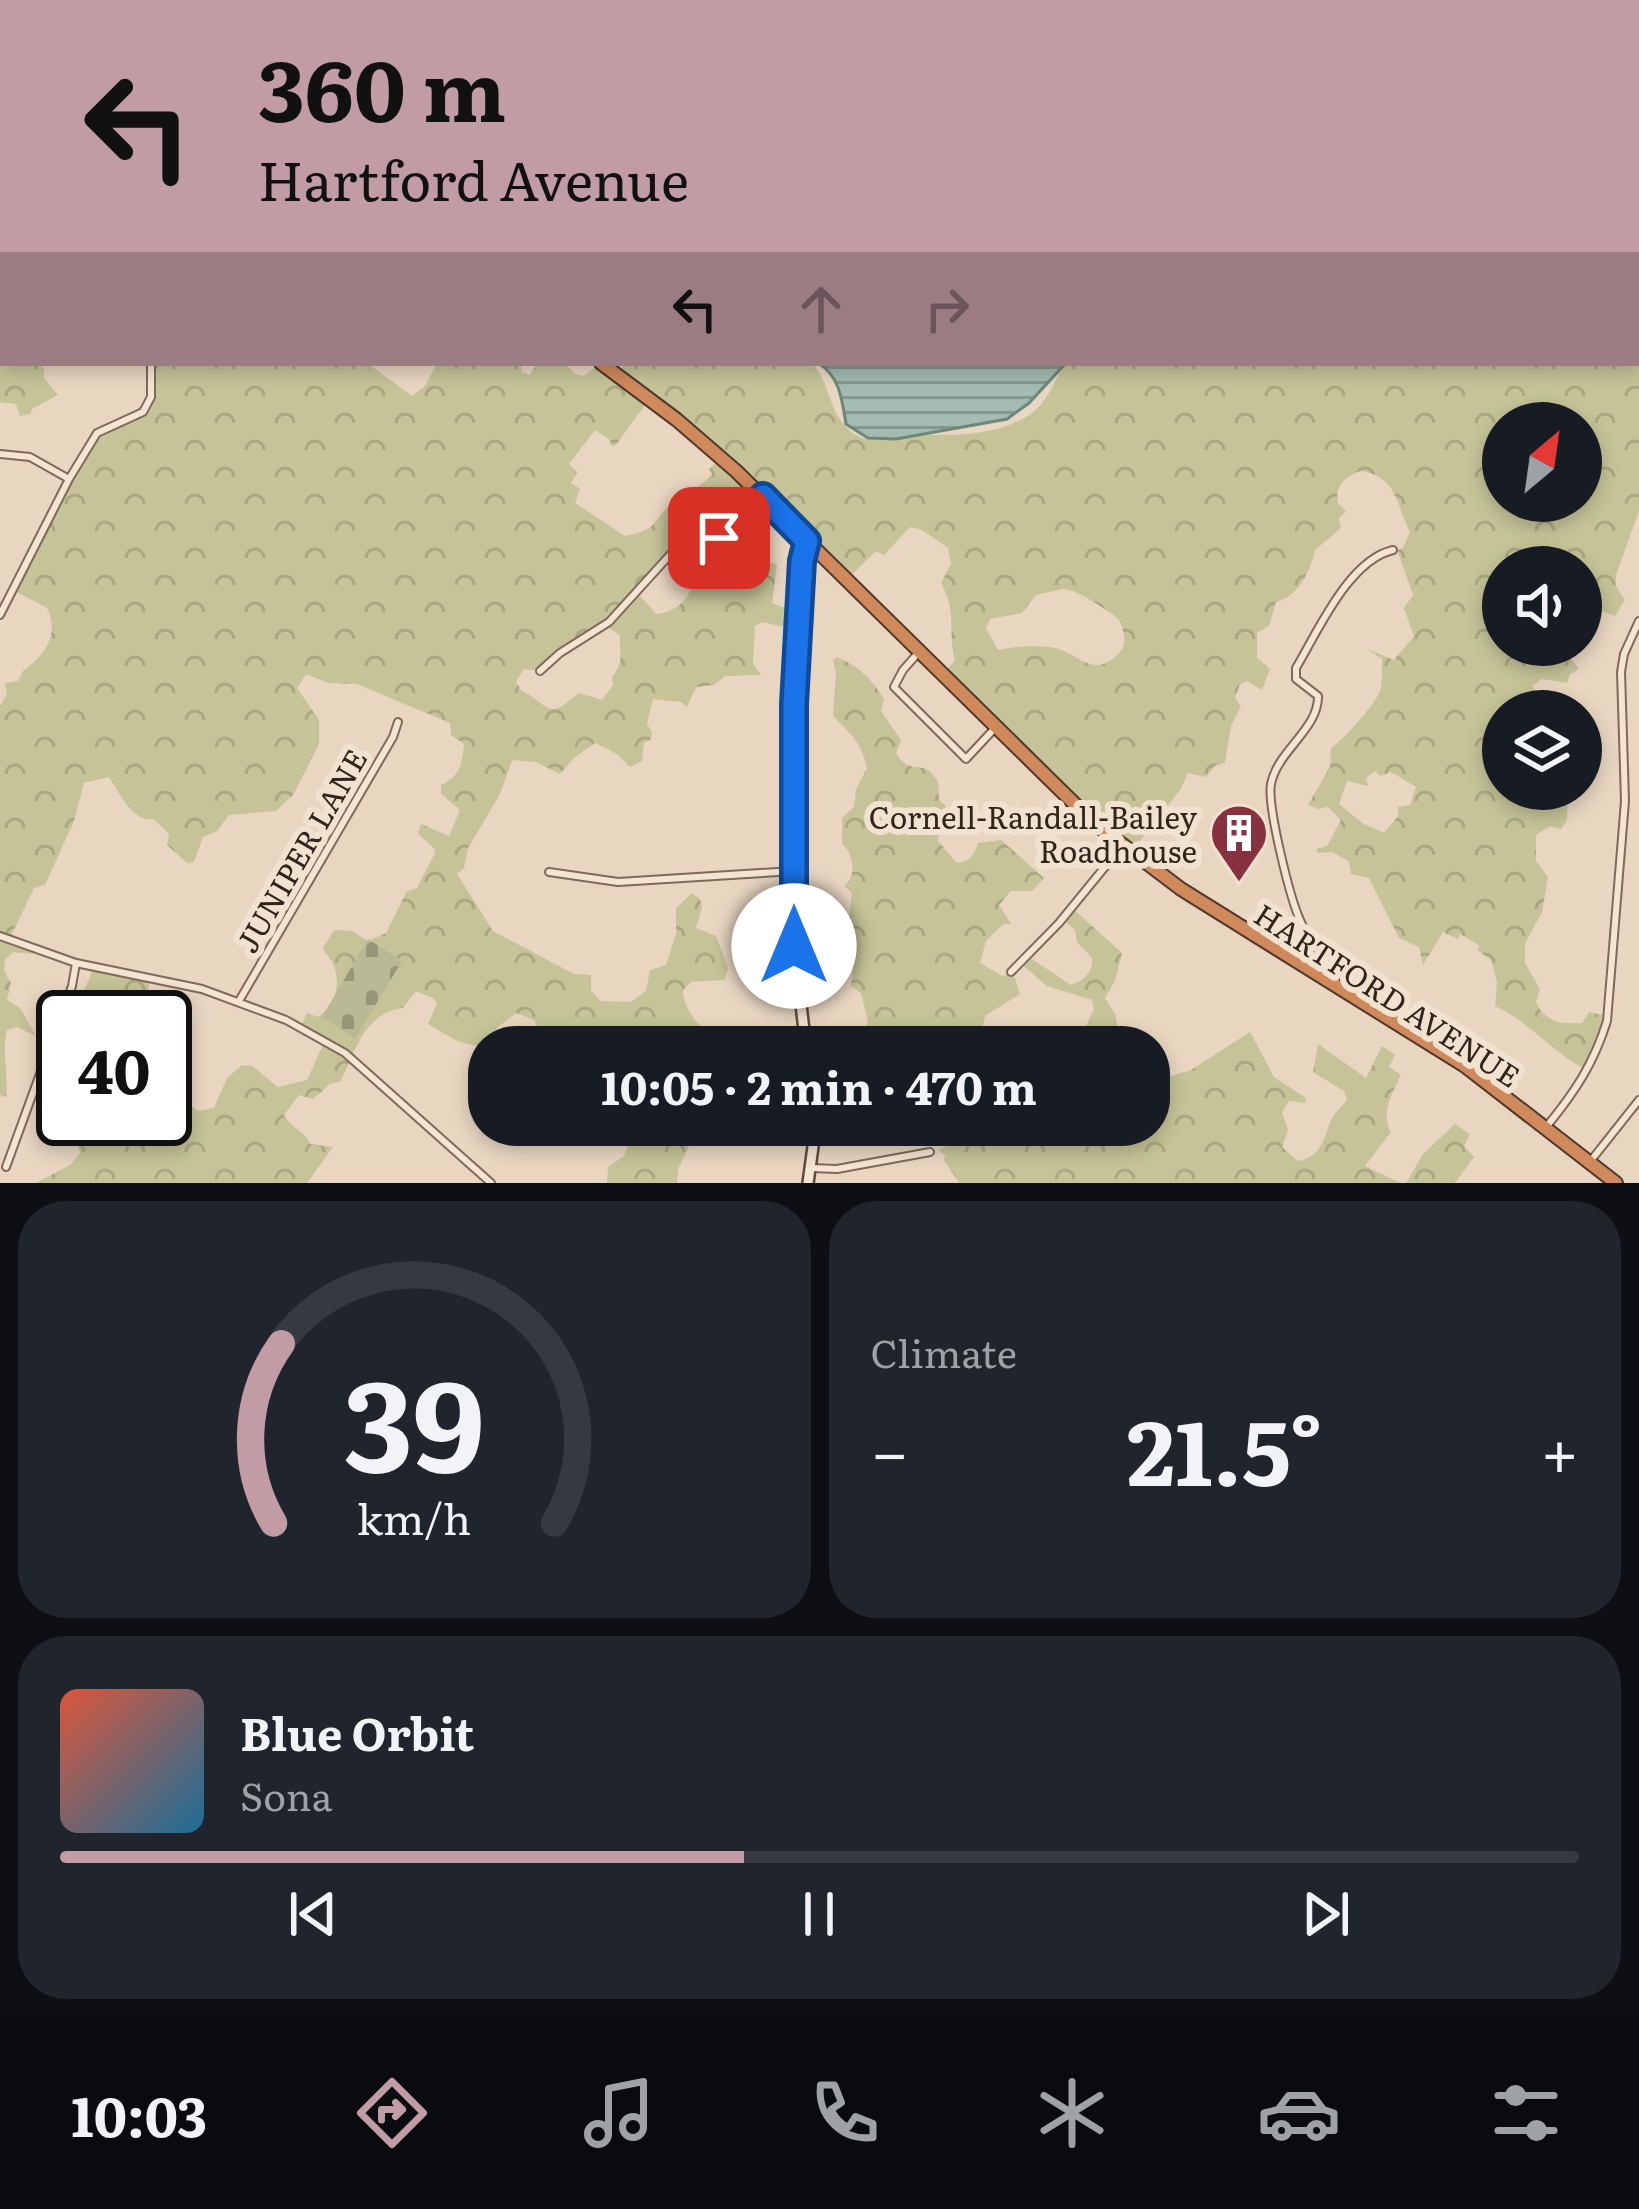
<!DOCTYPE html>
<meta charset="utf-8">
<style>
:root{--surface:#171b24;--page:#20242c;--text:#f1f3f6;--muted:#9ea1a6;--line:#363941;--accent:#c29ca4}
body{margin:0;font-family:Literata,serif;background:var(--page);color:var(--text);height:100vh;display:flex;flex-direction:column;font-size:45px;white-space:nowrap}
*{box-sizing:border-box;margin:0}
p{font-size:39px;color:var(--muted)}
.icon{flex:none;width:66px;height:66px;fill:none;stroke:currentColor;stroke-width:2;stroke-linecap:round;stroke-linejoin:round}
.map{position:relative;height:1183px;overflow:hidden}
.panel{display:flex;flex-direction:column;gap:18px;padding:18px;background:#0d0f14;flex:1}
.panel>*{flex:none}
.guide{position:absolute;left:0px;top:0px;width:1641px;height:366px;box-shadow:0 6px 18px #0003;background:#c29ca4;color:#111;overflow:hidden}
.needle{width:78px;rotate:29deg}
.fabs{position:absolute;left:1482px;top:402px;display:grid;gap:24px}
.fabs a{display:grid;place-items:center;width:120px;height:120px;border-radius:50%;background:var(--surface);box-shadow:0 6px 18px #0003;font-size:60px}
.speed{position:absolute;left:36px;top:990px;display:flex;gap:24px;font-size:60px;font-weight:700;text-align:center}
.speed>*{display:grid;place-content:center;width:156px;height:156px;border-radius:50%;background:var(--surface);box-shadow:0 6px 18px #0003;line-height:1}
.speed .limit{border:6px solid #111;border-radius:18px;background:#fff;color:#111}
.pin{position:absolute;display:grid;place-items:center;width:102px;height:102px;color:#fff;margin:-51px;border-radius:24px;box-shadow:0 6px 18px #0006}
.me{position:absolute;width:132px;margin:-66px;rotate:0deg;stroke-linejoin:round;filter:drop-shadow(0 0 9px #0008)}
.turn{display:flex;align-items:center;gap:42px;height:252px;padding:0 60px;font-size:54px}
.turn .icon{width:156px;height:156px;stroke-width:2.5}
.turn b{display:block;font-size:84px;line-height:102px}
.lanes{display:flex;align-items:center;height:114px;padding:0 60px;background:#0003;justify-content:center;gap:60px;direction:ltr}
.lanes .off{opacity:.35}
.big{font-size:90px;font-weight:700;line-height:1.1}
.panel .tile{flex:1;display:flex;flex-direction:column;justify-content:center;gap:18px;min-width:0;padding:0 42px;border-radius:48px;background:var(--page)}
.panel .dial{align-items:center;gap:0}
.dial svg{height:312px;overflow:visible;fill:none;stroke:var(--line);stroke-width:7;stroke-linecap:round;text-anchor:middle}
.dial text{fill:var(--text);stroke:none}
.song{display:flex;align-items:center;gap:36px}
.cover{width:144px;height:144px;border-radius:18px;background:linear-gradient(135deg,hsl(10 70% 55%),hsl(200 70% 35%))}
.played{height:12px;border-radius:6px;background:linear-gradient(90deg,var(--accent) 45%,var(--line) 45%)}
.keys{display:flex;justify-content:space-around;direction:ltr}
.heat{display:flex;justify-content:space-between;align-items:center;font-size:66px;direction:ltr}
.panel .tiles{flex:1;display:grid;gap:18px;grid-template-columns:1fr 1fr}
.tile:last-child{grid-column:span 2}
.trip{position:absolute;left:468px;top:1026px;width:702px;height:120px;border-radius:48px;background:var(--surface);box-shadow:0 6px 18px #0003;font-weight:700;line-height:120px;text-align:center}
.tabs{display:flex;height:192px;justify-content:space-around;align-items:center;background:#090b0e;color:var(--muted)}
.tabs .icon{width:84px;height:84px}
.tabs .selected{color:var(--accent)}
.tabs b{font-size:54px;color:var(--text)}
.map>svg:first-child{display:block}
.forest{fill:url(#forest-crowns);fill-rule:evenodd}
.cemetery{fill:url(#cemetery-stones)}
.water{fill:url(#water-rules);stroke:#6c887c;stroke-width:3}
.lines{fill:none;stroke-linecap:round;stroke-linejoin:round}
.stream{stroke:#6c887c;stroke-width:3}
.street-casing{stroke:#80695b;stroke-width:10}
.secondary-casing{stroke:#614a3e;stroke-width:14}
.highway-casing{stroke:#4e382f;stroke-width:16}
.street{stroke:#f4e5d3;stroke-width:6}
.secondary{stroke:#f4e5d3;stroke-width:9}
.highway{stroke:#cf895a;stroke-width:12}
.route-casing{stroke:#114b97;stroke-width:30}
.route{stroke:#1a73e8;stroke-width:21}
.labels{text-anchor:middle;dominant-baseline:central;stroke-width:12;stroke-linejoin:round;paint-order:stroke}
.poi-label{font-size:30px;fill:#31241d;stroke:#f1e2d0;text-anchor:end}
.street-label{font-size:30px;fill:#31241d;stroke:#f1e2d0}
</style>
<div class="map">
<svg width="1639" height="1183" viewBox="0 0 1639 1183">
<defs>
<pattern id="forest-crowns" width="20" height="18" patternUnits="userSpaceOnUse" patternTransform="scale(3)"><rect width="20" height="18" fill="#c5c397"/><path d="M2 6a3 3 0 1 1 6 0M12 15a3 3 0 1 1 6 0" fill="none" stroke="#aaa782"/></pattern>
<pattern id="cemetery-stones" width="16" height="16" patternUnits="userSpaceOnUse" patternTransform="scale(3)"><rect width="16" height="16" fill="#bab995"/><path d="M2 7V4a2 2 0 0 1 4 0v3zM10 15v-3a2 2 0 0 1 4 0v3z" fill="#989679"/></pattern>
<pattern id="water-rules" width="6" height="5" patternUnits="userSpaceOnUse" patternTransform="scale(3)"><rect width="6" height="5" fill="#a3bbb0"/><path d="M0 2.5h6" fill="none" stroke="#85988f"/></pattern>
</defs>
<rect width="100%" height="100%" fill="#e8d6c1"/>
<path class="forest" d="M973 0H1639V92L1638 3Z
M1639 186V511L1616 575V586L1625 600 1615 616 1581 603V567H1503V645H1572L1570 657 1579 669 1570 674 1567 683 1542 679 1532 686 1538 694 1557 691 1558 711H1503V789H1568L1567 820 1561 829 1550 826 1536 835V861L1548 877 1542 912 1525 944V963L1540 989 1536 1002C1546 1023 1560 1024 1582 1023L1589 1012 1607 1016 1597 1055 1588 1070C1553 1054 1530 1022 1495 1006L1497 982 1491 960 1477 950 1480 946 1460 934 1458 939 1443 932 1423 965 1419 947 1399 938 1369 878 1351 874 1349 861 1332 852 1318 853 1316 849 1327 846 1341 820 1328 807 1318 809 1308 805 1330 767 1331 748C1343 740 1378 702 1381 688 1382 682 1382 668 1382 659L1367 649 1394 660 1414 636 1404 608 1413 595 1397 550 1403 548 1410 532C1396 505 1398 477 1361 471 1346 476 1335 484 1338 503L1346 511 1339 518 1341 528 1315 550C1310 573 1298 596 1276 602L1269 626 1257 633V658L1270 669 1262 690 1247 681 1240 684 1235 698 1241 706 1231 726 1225 763 1216 765 1206 777 1188 773 1180 790 1130 854 944 674 955 660C947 629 958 615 941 583L951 564 948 548 922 530 910 527 884 555 876 551 848 578 763 497 736 529 721 537 679 546 636 591 656 614C673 613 689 601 692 584L709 579 716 568 743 577 752 556 777 565 772 603 782 607 799 605V630L762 622 755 626 753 663 761 675 725 676 714 685 696 687 687 707 681 702 653 699 647 724 652 732 651 739 644 743 642 761 630 767 617 754 595 743 575 757 560 774 536 762 512 760 500 794 468 848 464 868 457 874 493 931 574 974 591 975V990L600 1001 631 1002 646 991 650 970 666 965 676 934V908L692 893 700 899 702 907 696 928 716 936 728 968 725 980 691 982 683 990C683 1013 707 1038 729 1042 736 1044 743 1041 750 1040L754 1047H547L534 1020 516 1013 498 1027 485 1048 457 1041 428 1024 437 1004 433 998 416 991 403 1008C364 1013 356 1050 341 1081L330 1084 313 1099 299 1095 284 1115C290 1127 307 1133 310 1144L333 1147 307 1183H36L70 1165 80 1153 75 1128 69 1119H131L130 1133 137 1143 150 1145 173 1130 169 1125 182 1123 189 1104 198 1111 214 1108 227 1078 242 1065 252 1066 278 1087 307 1080 323 1045 299 1030 307 1013 318 1017C335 1007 342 983 333 964 331 958 325 954 323 948L334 930 352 931 368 941 386 933 407 891 417 888 434 855 435 849 418 834 421 824 449 836 460 810 441 794V785C460 777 462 764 464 744L451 735 450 723 357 684 328 683 306 674 297 688 319 720V744L293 795 276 811 229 815 217 831 203 837 194 862 187 863 167 845 169 834 154 819C133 823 120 794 109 777L84 783 74 821 45 885 34 888 10 938 41 951 32 954 13 952 5 960 4 970 11 983 7 1000 20 1008 36 1036 17 1027 7 1030C1 1052 9 1074 6 1097L0 1095V706L7 694 5 683 18 681 23 671C45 655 60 635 47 608L13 590C30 557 76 452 101 432 135 405 152 418 148 363H367L412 396 425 386 437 363 521 366 522 372 530 375 537 363H565L575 374 583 376 602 363 618 374 625 363H811C830 380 828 409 846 427 867 450 893 435 918 435 956 435 993 437 1028 416 1047 404 1054 382 1065 363H1638ZM650 398 721 458 709 469 712 474C700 489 685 492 672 503 652 521 657 531 625 536L575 503 580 489 571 483 577 472 569 464 595 430 609 439 612 446 616 445ZM1503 423H1581V501H1503ZM1063 589C1079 591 1092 601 1106 610 1116 616 1121 619 1123 631 1126 642 1124 649 1116 656 1092 678 1078 653 1055 648 1040 645 1014 646 998 650L986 628 990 619 1022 613 1036 595ZM606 626 620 635C619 654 625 661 612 677L613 685 602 700 579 693C554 712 556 715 532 697 516 685 527 699 516 682L524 669 540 671 560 653ZM1375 771 1380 776 1391 772 1416 787 1410 805 1398 807V816L1384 833 1362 823 1339 804 1347 781 1368 786 1366 778Z
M0 351 3 363H35L44 368V378L58 395 32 409 30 414 20 416 16 404 0 402Z
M837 657C858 666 871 678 884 699L881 711 901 740 896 753C907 770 911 765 927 769 944 785 936 784 940 801L946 806 944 825 937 840 957 863C969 862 975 854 978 843L1001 840 1044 878 1032 891H1011L999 905 1011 924H1003L986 941 980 963 1002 976 1013 973 1020 994 985 1016 978 1047H861L857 1040 868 1022 861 993 851 986 856 945 847 934 852 893 844 886C858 875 853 855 842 843V818L854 807 856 789 867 768C861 742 851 734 833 716L836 673 833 660Z
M1071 907 1122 953 1115 981 1105 998 1115 1014 1120 1037 1132 1047H1096L1083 1032 1094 1009 1092 1000 1047 986 1020 963 1026 955 1071 985C1084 980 1093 973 1092 958L1077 942 1075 930 1063 920Z
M94 967 150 979 147 995 140 1006 145 1017H82L80 1000Z
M1250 1032 1274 1077 1306 1098 1305 1103 1289 1101 1282 1112 1288 1130 1282 1147 1298 1161C1327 1155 1323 1132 1334 1115 1338 1109 1344 1105 1347 1099L1344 1091 1313 1072 1318 1044 1366 1078 1382 1046 1395 1055 1389 1067 1401 1075C1392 1094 1380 1113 1391 1132L1365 1166 1401 1183H959L944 1160 945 1155 938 1150 947 1146 949 1133 943 1125H1149V1058L1161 1079 1191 1070Z
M1455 1124 1470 1134 1464 1146 1474 1157 1455 1183H1406L1423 1154Z
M631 1125H691L686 1130 684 1140 689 1147 678 1169 677 1183H607L608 1167 624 1156 633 1131Z"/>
<path class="cemetery" d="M368 939 402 961 355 1039 322 1017Z"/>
<path class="water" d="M818 363H1066L1029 403 1007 419 896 439 868 438 846 424C842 400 840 376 818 363Z"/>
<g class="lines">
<path class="stream" d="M819 0 825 3"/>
<defs>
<path id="street" d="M0 254H3
M0 454 30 457 69 479
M0 615 69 479 97 433 143 412 151 397V363
M919 652 903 670 894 687 966 759 995 728
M540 671 560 653 609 622 678 546 719 539 736 528 761 499
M549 872 618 882 794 871
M0 936 76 963 202 989 286 1020 345 1053 491 1183
M1299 963 1314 943
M1011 972 1059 923 1122 846
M1337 984C1329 960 1309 943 1300 920 1290 898 1267 806 1271 784 1277 751 1319 729 1318 696L1296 679V668C1318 631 1349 560 1393 550
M239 1001 393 737 398 722
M1547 1126C1575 1092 1594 1063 1607 1021L1625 801 1621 672 1624 654 1639 621
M1589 1163 1639 1100
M6 1167 72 986 76 963
M812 1168 837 1169 930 1152"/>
<path id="secondary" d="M538 3 539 0
M806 1047 794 946 793 787 800 595 807 541
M808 1183 816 1125"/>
<path id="highway" d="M83 0 88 3
M601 363 677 420 736 471 1094 823 1181 889 1465 1066 1616 1183"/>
</defs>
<use href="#street" class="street-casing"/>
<use href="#secondary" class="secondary-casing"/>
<use href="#highway" class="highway-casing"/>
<use href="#street" class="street"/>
<use href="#secondary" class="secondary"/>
<use href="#highway" class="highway"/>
</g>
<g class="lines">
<defs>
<path id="route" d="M719 538 736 528 763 496 807 541 802 561 794 704V946"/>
</defs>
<use href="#route" class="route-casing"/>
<use href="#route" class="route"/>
</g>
<defs>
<symbol id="building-pin" viewBox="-11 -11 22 30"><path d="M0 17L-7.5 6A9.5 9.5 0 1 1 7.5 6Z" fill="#883240" stroke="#f1e2d0"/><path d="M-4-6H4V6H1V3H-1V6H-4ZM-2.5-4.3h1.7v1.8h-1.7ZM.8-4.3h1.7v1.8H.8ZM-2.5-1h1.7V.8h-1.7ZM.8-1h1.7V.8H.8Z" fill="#fff"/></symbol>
</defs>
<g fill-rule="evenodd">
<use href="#building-pin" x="1206" y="800" width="66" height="90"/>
</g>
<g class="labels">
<g class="poi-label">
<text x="1197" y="816">Cornell-Randall-Bailey<tspan x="1197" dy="34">Roadhouse</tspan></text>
</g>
<g class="street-label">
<text transform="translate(300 850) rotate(-60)">JUNIPER LANE</text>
<text transform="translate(1388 994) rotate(33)">HARTFORD AVENUE</text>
</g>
</g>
</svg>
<div class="fabs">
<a><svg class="needle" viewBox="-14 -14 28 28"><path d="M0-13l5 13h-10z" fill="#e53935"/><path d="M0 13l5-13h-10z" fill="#9ea1a6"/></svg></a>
<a><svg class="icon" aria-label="sound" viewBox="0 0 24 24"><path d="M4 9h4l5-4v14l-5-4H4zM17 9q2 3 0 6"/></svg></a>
<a><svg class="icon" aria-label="layers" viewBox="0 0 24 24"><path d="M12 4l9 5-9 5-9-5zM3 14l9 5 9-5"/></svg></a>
</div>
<div class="speed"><div class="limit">40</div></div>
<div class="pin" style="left:719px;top:538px;background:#d93025"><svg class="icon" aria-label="arrive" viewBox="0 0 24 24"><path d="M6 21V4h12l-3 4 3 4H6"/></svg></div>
<svg class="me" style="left:794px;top:946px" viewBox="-20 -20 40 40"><circle r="19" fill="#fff"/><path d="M0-13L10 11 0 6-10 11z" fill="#1a73e8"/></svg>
<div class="trip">10:05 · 2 min · 470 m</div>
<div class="guide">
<div class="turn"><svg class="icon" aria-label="left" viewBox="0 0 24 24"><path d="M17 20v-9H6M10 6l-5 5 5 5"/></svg><div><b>360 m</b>Hartford Avenue</div></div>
<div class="lanes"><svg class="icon" aria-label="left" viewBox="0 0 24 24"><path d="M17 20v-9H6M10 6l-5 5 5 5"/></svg><svg class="icon off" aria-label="ahead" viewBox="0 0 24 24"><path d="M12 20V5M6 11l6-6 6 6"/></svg><svg class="icon off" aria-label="right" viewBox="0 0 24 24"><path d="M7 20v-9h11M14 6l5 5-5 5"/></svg></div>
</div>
</div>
<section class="panel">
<div class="tiles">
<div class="tile dial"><svg viewBox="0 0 100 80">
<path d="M14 69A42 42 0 1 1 86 69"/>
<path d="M14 69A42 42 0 0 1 16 23" stroke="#c29ca4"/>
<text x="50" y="56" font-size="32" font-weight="700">39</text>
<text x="50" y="72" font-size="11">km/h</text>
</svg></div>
<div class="tile"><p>Climate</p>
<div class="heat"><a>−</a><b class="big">21.5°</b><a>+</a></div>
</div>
<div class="tile">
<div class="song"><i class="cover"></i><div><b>Blue Orbit</b><p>Sona</p></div></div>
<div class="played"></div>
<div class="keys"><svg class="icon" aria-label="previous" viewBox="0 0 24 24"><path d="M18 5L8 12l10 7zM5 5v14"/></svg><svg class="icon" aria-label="pause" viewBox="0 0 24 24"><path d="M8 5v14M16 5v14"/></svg><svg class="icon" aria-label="next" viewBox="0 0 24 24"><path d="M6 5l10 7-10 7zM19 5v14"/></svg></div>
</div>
</div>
</section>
<nav class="tabs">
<b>10:03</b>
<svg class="icon selected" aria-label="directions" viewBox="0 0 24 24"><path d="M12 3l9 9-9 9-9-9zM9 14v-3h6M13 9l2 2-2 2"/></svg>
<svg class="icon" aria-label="music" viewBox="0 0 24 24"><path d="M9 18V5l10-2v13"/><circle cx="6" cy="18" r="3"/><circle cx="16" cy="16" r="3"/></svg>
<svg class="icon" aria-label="phone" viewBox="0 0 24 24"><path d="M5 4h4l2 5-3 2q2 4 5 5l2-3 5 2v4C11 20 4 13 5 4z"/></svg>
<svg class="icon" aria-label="climate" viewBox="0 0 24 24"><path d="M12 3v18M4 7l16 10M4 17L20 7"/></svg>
<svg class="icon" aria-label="car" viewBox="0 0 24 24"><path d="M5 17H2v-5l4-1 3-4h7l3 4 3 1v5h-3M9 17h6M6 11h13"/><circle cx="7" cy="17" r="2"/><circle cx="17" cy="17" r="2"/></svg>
<svg class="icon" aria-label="filters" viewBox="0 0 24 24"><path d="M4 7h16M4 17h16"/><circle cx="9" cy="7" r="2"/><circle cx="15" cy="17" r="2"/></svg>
</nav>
